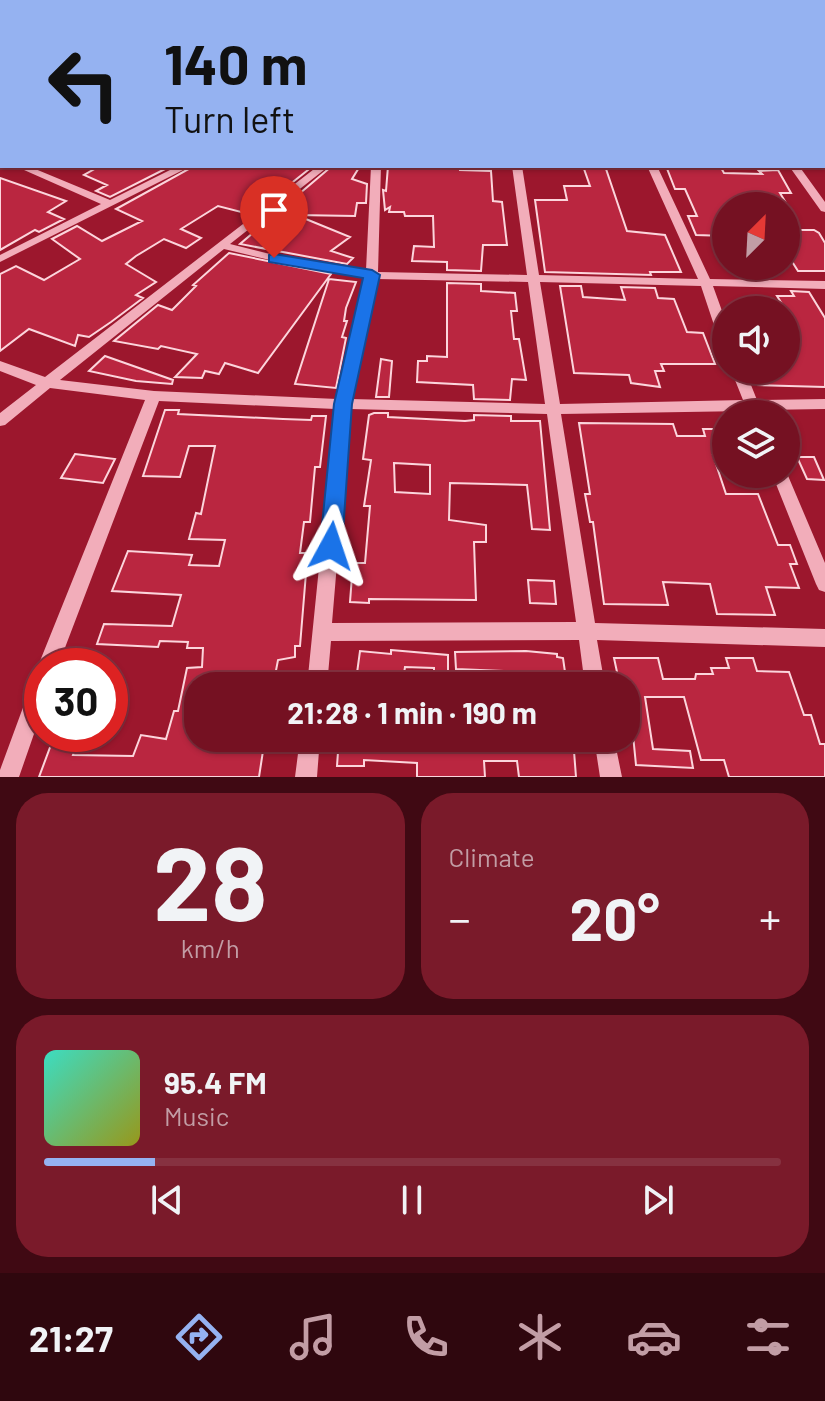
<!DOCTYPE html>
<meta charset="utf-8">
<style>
:root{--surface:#751122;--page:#7a1a2a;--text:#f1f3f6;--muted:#c29da5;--line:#863140;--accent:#95b2f1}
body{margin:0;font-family:Barlow,sans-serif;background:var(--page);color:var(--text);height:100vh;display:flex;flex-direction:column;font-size:30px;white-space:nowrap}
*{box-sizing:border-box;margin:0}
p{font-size:26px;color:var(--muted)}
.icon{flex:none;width:44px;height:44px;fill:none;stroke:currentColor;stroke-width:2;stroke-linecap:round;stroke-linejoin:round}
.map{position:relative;height:777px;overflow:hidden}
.sheet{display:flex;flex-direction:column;gap:16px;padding:16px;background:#400913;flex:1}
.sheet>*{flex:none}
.top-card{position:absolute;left:0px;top:0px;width:826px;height:168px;box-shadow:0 2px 6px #0004,0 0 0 2px var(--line);background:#95b2f1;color:#111;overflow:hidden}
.needle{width:52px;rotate:24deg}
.tools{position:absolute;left:712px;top:192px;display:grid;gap:16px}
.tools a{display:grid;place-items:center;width:88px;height:88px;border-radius:50%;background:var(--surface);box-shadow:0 2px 6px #0004,0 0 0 2px var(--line);font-size:40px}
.speed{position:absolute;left:24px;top:648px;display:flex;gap:16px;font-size:40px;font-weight:700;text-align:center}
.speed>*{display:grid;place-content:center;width:104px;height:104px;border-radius:50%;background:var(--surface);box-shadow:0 2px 6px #0004,0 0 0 2px var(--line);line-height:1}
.speed .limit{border:12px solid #d22;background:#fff;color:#111}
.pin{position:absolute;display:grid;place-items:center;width:68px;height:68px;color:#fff;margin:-82px -34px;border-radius:50% 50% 50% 0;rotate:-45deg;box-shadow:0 0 8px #0007}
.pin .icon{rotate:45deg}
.me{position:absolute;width:88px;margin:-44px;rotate:5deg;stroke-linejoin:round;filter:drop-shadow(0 0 6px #0008)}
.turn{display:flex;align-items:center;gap:28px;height:168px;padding:0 32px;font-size:36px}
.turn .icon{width:104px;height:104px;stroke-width:2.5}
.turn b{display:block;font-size:56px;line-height:68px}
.big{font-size:60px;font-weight:700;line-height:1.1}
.sheet .widget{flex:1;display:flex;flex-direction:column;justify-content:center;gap:12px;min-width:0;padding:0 28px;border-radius:32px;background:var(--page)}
.sheet .dial{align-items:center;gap:0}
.dial b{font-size:104px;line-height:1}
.song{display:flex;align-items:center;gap:24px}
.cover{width:96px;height:96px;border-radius:12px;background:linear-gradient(135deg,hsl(170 70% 55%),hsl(60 70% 35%))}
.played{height:8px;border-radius:4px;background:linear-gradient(90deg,var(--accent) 15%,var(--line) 15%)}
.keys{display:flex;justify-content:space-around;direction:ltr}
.heat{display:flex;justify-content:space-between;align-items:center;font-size:44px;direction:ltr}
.sheet .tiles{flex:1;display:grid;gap:16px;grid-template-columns:1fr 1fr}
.widget:last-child{grid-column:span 2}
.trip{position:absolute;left:184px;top:672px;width:456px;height:80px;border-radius:32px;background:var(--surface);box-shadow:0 2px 6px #0004,0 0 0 2px var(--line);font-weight:700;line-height:80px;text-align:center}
.tab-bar{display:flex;height:128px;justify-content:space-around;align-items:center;background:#2f070e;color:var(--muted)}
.tab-bar .icon{width:56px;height:56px}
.tab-bar .selected{color:var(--accent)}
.tab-bar b{font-size:36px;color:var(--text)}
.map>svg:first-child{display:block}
.building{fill:#ba2640;stroke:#fcd5dc;stroke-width:2;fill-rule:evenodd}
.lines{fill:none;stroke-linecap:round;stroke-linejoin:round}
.minor{fill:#f2adba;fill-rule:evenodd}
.highway{fill:#fff;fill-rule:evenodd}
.route{fill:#1a73e8;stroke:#114b97;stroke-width:2}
</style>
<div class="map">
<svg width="825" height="777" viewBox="0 0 825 777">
<rect width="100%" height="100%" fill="#9c172d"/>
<path class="building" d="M100 166H171L110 197 96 191 107 185 84 175Z
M194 166H313L284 189 282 186 241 212 218 206 181 229 201 238 186 248 164 239 136 256 126 264 156 282 136 295 143 298 111 322 89 337 78 335 75 346 29 329 0 351V274L16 266 44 280 80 259 52 239 77 226 102 241 142 221 116 209Z
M332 166H360L352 179 367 184 366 203H357L355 216 296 215 350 237 331 251 353 258 347 264 240 244Z
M388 166H460V170L491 171 493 201 502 202 507 245H483L481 271 447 270V262L412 261 414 246 434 247 433 216H405L404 212H389L390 207 385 210 383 190 386 191Z
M583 166H605L627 231 665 235 681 272H650L651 275 545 272 535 200H567L564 186H590Z
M666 166H720L724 173 762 174 759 171 778 170 791 193H780L786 203H781L783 206H726V236L696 235 688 216H697L685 189H675Z
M0 178 66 201 48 212 64 219 39 232 35 230 0 250Z
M786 230H814L819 233 825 243V271H798L786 252 796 250Z
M229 253 331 274 258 373 225 363 219 374 205 371 202 378 175 377 197 354 161 346 158 349 114 341 158 305 172 310 196 286 193 285Z
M329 279 356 282 346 308 344 321H347L342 337 346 338 336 388 295 384Z
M447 283 481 284V291L515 293 517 311H511L514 339H519L526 380 512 379 510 400 474 399 473 385 417 382 418 361H427V356L447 357Z
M560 286H581L583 297 625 300 621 287 655 288 658 298 674 299 687 332 703 333 715 364H661L664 371H655L660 387 631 383 629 375 574 373Z
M791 291 809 292 825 318V387L757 385 750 372 786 370V310L777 296H794Z
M105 356 173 380 172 384 136 381 89 371Z
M381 359 392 361 389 397H376Z
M165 410H179L178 414 283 419 311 420 312 416H326L320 467H315L310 522H304L300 553H305L303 573H306L300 646H295V657L278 660 273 686H198V718L193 738H265L259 777H39L55 734H80L73 755 133 756 141 735 166 739 174 711H178L187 668 202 667 203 648H187L188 642 160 641 158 647 97 644 104 624 172 626 181 595 112 591 128 551 192 555 189 565 219 566 225 540 189 539 196 513 201 514 215 446H189L180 477 143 476Z
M374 413H388V417L465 421 474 420V415L511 416V421H540L550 530 532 529 527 485 450 483 449 520 486 525V542H474L476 600 369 599V603L350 602 353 563H365L370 506H364L371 460 363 459 369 415ZM394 463 430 465V494L395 492Z
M579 423 673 424 677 436H705L703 429H722L726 455H713L726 494H758L778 545H790L797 564H790L799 588 766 587 775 615 717 614 710 584 663 582 668 605 604 604 593 522H590L585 494H590Z
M75 454 115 459 103 483 61 478Z
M797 457H814L824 480 807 479Z
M528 580 554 581 556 604 530 603Z
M391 650 448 655V686H434V668L405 667 402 686H359L361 673H357L360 651 391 654Z
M526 651 557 654V657L563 658 565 672 544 671 546 686H529L528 672 456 669 455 652Z
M614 658H658L663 679H695L696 674H713L711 668H729L726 658H753L757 671 789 672 804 715H811L820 744H825V777H729L724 760H701L684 697H645L653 749 690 751 693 768 636 765 633 735 631 729H626V686H620Z
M339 738H573L576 777H519L517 761H484L485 777H417V763L364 760V766H337Z"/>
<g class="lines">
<path class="minor" d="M0 26H2L0 31Z
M824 28H825V32H824Z
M0 41H2V45H0Z
M0 80H2V84H0Z
M2 152V158L0 159V153Z
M15 166H28L110 200 178 166H191L0 262V255L101 204Z
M318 166H329L230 244 274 255 366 270 371 166H381L378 272 527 275 512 166H522L539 275 698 279 647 166H657L710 279 825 281V289L713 286 726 322V344L719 340 701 286 540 282 560 404 743 400 731 370H745L757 400 825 399V409L761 410 758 414H749L747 411 561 414 595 623 825 629V647L597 640 605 686H585L579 640 331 641 327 686H307L335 409 159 401 58 666H42L41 673 38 666 145 400 50 388 5 425 0 426V413L36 385 0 371V361L45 377ZM224 249 274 261 365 277 337 399 154 391 60 380ZM377 279 528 282 545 404 351 399ZM350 409 547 414 576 622 332 623Z
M789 166H799L825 202V212L821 211Z
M786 471 825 563V592L819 590 816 584 772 474H786Z
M42 673V711L19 777H0V770L32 683 35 676Z
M300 738H320L317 777H295Z
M594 738H614L622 777H600Z"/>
<path class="highway" d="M333 0H351L353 2H335Z
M824 126H825V136H824Z"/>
</g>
<path class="route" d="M274 254 372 270 380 275 352 404 342 546 339 553 331 556 323 553 320 546 334 404 363 278 269 262V255Z"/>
</svg>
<div class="tools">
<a><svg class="needle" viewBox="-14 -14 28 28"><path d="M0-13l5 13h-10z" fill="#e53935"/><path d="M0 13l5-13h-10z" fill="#c29da5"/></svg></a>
<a><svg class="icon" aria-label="sound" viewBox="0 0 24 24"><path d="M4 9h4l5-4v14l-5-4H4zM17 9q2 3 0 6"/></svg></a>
<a><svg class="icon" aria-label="layers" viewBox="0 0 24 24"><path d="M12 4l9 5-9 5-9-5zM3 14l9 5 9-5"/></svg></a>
</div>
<div class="speed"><div class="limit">30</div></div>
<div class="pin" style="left:274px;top:258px;background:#d93025"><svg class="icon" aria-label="arrive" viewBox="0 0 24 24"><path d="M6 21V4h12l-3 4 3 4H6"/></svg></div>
<svg class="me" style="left:331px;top:546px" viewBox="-20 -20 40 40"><path d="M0-17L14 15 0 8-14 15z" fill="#1a73e8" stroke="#fff" stroke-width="4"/></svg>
<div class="trip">21:28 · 1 min · 190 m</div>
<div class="top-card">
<div class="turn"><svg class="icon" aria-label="left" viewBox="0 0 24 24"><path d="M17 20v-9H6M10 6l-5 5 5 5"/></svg><div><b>140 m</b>Turn left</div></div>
</div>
</div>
<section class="sheet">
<div class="tiles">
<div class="widget dial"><b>28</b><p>km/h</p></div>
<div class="widget"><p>Climate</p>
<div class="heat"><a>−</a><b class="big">20°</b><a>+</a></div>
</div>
<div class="widget">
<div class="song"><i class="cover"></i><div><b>95.4 FM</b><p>Music</p></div></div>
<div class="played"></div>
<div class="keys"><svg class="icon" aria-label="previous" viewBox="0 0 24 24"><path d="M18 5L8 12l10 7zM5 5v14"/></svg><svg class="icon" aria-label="pause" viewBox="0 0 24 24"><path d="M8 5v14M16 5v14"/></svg><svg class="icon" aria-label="next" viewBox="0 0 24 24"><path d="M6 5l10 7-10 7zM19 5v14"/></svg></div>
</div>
</div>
</section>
<nav class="tab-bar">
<b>21:27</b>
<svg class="icon selected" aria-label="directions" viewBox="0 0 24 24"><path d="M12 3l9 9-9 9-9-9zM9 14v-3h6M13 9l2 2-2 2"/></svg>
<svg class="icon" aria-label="music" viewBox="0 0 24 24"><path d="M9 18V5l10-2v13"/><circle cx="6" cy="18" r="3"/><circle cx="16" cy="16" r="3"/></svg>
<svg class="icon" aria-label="phone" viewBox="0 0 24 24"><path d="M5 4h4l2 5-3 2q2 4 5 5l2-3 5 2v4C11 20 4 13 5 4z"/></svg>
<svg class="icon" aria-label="climate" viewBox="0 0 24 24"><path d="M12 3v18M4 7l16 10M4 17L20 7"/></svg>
<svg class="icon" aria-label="car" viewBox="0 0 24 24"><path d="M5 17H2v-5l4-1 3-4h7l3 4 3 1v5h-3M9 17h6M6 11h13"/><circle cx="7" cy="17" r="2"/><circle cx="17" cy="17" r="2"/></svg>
<svg class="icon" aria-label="filters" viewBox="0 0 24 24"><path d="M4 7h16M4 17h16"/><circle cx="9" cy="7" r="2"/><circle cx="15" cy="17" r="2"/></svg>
</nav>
